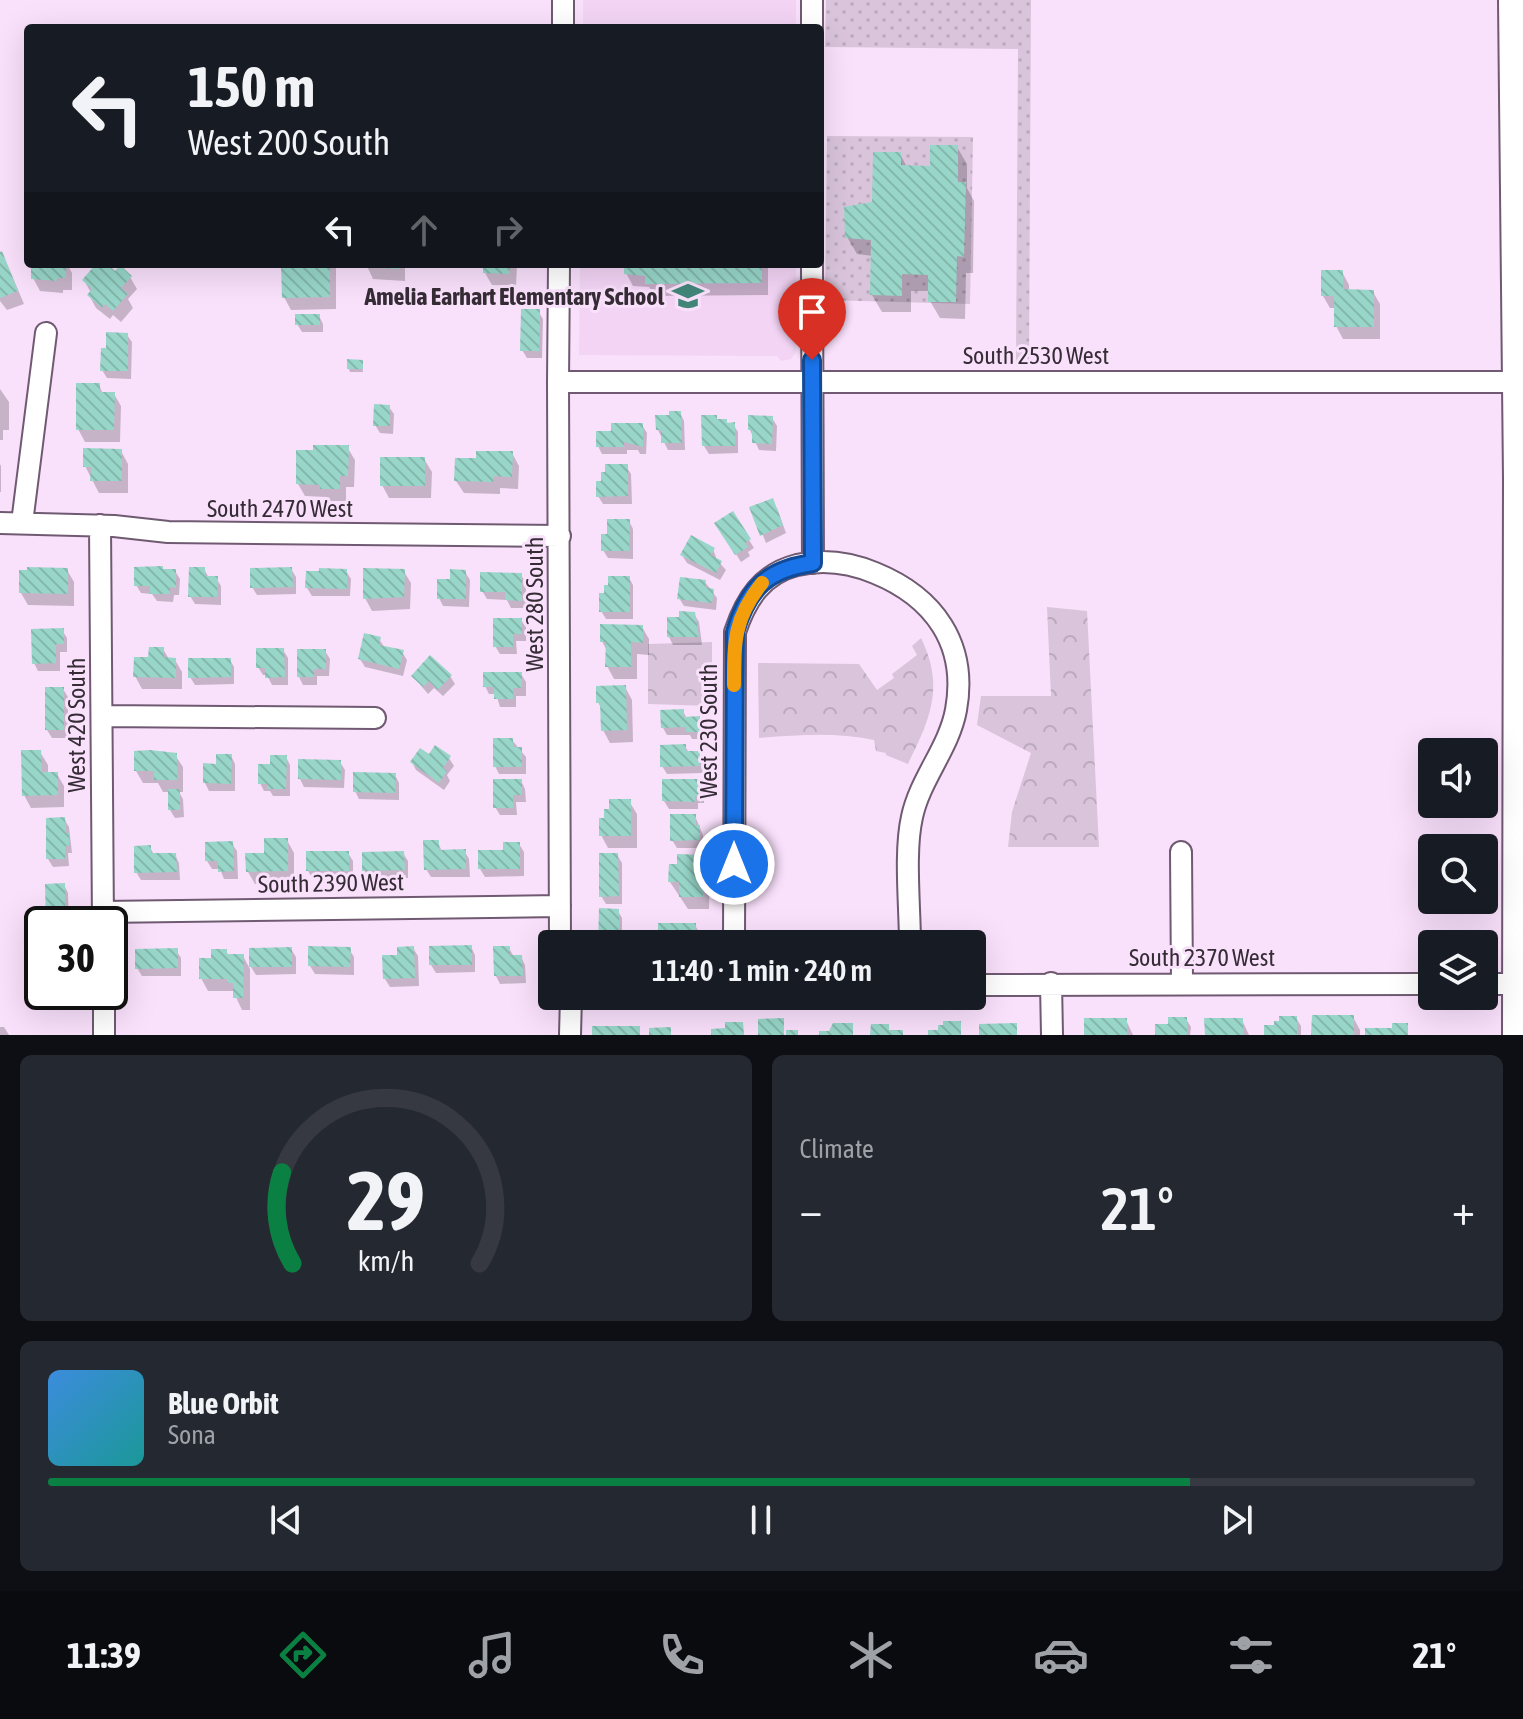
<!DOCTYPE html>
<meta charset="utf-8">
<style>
:root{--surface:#171b24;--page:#242831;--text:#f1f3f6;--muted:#9ea1a6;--line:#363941;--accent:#0b8043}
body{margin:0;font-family:"Asap Condensed",sans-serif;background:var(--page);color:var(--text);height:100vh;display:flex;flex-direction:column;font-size:30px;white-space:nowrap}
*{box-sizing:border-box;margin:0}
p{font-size:26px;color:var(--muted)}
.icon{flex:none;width:44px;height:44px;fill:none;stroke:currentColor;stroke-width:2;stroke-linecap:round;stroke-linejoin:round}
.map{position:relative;height:1035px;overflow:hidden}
.side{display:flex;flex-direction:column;gap:20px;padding:20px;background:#0d0f14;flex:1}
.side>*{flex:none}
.banner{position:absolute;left:24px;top:24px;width:800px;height:244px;border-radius:8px;box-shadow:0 8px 32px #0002;background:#171b24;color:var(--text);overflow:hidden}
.controls{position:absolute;left:1418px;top:738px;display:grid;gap:16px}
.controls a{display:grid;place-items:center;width:80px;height:80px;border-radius:8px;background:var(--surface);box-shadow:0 8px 32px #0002;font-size:40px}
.speed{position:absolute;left:24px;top:906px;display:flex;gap:16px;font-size:40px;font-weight:700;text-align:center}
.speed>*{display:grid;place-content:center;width:104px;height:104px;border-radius:50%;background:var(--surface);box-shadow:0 8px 32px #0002;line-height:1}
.speed .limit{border:4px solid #111;border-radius:12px;background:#fff;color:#111}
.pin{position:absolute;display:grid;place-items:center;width:68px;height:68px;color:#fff;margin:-82px -34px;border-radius:50% 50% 50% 0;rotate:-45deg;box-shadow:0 0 8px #0007}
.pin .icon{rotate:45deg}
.me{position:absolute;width:88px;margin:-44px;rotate:0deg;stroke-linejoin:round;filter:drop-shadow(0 0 6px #0008)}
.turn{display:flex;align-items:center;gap:28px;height:168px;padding:0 32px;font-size:36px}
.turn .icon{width:104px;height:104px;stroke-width:2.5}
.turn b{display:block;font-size:56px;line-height:68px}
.lanes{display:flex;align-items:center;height:76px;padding:0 32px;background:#0003;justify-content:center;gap:40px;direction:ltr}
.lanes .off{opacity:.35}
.big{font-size:60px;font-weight:600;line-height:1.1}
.side .widget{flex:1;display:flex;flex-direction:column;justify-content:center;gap:12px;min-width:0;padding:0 28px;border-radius:12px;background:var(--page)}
.side .dial{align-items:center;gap:0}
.dial svg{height:208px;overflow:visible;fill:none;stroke:var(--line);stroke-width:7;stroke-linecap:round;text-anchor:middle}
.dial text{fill:var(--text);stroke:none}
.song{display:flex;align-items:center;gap:24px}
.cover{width:96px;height:96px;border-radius:12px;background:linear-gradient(135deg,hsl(210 70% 55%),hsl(180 70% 35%))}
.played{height:8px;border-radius:4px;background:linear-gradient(90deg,var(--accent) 80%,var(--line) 80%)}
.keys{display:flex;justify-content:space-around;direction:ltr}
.heat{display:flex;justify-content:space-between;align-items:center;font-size:44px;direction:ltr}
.side .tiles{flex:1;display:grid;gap:20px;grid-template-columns:1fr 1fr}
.widget:last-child{grid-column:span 2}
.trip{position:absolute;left:538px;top:930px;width:448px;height:80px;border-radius:8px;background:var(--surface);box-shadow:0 8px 32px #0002;font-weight:600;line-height:80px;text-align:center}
.tab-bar{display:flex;height:128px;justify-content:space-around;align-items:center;background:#090b0e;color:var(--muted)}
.tab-bar .icon{width:56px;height:56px}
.tab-bar .current{color:var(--accent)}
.tab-bar b{font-size:36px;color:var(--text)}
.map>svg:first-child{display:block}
.built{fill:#f3d4f5}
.grass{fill:url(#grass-dots)}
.park{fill:url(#park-crowns)}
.shadow{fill:#0003}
.building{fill:url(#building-back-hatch)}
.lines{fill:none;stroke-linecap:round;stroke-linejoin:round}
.minor-casing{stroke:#6f5a71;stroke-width:24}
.major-casing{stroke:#6f5a71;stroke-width:28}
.minor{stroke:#fff;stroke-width:20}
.major{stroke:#fff;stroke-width:24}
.route-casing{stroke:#114b97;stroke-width:20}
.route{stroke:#1a73e8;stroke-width:14}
.slow{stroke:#f59e0b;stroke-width:14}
.labels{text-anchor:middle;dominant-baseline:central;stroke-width:6;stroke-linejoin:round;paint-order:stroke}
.poi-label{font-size:24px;font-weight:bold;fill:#352c36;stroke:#f9e0fb;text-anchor:end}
.street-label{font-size:24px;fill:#352c36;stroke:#f9e0fb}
</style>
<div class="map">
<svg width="1523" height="1035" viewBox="0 0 1523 1035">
<defs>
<pattern id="grass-dots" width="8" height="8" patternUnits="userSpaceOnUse" patternTransform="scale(2)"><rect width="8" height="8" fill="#d9c4db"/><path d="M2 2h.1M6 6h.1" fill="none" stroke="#bba9bd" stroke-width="1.8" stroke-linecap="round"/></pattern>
<pattern id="park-crowns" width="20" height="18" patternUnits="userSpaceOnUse" patternTransform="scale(2)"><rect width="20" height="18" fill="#d9c4db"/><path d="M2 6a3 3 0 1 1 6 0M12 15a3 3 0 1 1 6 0" fill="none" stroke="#bba9bd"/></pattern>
<pattern id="building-back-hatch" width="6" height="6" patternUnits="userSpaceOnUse" patternTransform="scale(2)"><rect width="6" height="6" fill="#98d6c9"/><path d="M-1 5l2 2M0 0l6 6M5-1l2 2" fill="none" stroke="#84b8ad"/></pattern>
</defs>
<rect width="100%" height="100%" fill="#f9e0fb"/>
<path class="built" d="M583 0H796V28H583Z
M580 264H796V352L791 359 781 361 777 356 579 355Z"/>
<path class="grass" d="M826 0H1031L1029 363H1016L1018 49 825 47Z
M827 136 973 137 970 304 825 300Z"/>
<path class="park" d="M1047 607 1087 611 1099 847H1008L1012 812 1031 753 977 725 981 696H1051Z
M921 638C945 687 930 719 908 764L886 755V753L876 751 874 740C835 732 799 735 759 738L758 663 859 664 877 690 894 678 892 674 917 655 912 646Z
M712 642V706L648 704V644Z"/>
<path class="shadow" d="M957 147 967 164V188L974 201 973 273H966L965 319 940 318 930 301V291H911V312H882L872 295 873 256 857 254 847 237 874 204 900 154 907 167 932 168Z
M0 254 8 266 24 304 7 310 0 301Z
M33 264H67L72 273V290H63V293L40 291 33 278Z
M98 264H105L115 273 130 277 137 289 128 299 133 308 121 322 113 315 110 319 96 308 89 295 91 293 84 280Z
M283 264H336V309L291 310 284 297Z
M366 264H405V281L373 279Z
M485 264H517L516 286 492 285 485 273Z
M626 264H768V295L654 296 649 287 633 286 626 273Z
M1342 272 1349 285V292H1373L1380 304V339H1343L1336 326V308H1330L1323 296Z
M538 311 543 319 542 358H527L522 350Z
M319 316 323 324V332H302L297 324Z
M127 335 132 342 131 379 107 378 102 370 108 350Z
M362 362 363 372H350L349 369Z
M99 385 103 394H114L121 406 120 442H85L78 429Z
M0 389 9 402V430H3V440H0Z
M389 407 394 414 393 434 380 433 375 425Z
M680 413 684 421 685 450H668L658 430Z
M716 417 719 421 733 424 738 432V453L709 454 704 446Z
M772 418 777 426 776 451 759 450 750 430Z
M642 425 647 433 646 454H640L638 450H627V454H602L598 446 613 433Z
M347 447 355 460 354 487H346V501H329L326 497 305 496 298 484Z
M121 451 128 464V493H99L85 466Z
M512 453 519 466 518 489 500 488V494L464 493 456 481 478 460Z
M424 459 432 472 431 498H389L382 485Z
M0 464 1 466V492H0Z
M626 466 631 474 632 504H603L598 496 607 474Z
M752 508H777L786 533 766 543Z
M733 514 754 548 748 552 750 556 741 562 717 524Z
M629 521 633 529V559L608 558 603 550 609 536Z
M713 549 717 560 726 570 720 580 687 563 682 555Z
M204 569 209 578H216L221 586V605L195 604 190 596Z
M291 569 296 577V594L257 595 252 587Z
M67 570 74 582V606L28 605 21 593Z
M403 570 411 583 410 609 372 611 365 598Z
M175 571 180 579 179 595H174L173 602 157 601 152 594 141 593 136 585Z
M346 571 351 579 350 596H312L307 588Z
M465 572 470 580 469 607 443 606 439 598 452 581Z
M521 575 526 583V608H511L507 600 487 599 482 591Z
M629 578 633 585V619H606L601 611 610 587Z
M705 582 717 598 716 610 684 606 679 598Z
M694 614 699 622 702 645H673L669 637 681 619Z
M521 620 526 627V641H516L517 654H500L495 646Z
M642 627 649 639V655L637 654V679H614L607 666V651L602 641Z
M62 630 67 638V652H60V671H38L34 663Z
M379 639 385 648 402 652 407 660 403 676 365 667 360 659Z
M163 649 169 659 175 660 182 672V689H142L135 676Z
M283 650 288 658V685H272L267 675H263L258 667Z
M325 651 330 659 329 676H317V685H303L299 677Z
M230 660 234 667V684L195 685 190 677Z
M521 674 526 682V696H516V707H500L496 694H489L485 686Z
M413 676H450L455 684 443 696 434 688 428 694Z
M625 687 632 700 633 742 610 743 603 730 602 710 598 702Z
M63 689 68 697V738H52L47 730Z
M683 711 687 719 699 718 704 726V739H692L690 735H667L663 728Z
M512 740 526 757V774H499L495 766Z
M685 746 689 753H698L703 760V773L667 774 662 766Z
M40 752 48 765V774H57L64 786V807L31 808 24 795Z
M175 755 183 767V792H179L183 799 184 817 175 818 170 810V792H163L158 783H143L136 771Z
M231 756 235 764V791H209L205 783 218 766Z
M286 757 290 765V796H273L270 791H264L260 783 272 766Z
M429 757 449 758 454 766 447 775 450 781 444 790 416 770 412 762Z
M340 762 345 770 344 788 304 787 300 779Z
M395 775 399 783V800L359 799 355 791Z
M521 781 525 789 526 802H516L517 815H500L495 807Z
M700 781 704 789V803H698V809H669L664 801Z
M629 801 637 814V848H608L601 835 606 820Z
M695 816 703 835V848H677L672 840Z
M64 819 69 827 72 853H68L69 866 53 867 48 859Z
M287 840 294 853V883L255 884 248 872Z
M438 842 442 852H465L469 859 470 877H431L426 869Z
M232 844 237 851 238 879H224L220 869H212L207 861Z
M519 844 524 852V876L485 877 480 869Z
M150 847 154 855H175L179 863 180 880H141L136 872Z
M348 853 353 861V878L313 879 308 871Z
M403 853 408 861V878H369L364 870Z
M617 855 622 863V904H606L601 896Z
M703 857 710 869 709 909H688L670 882Z
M64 885 68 893 69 924H48Z
M618 911 622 918V944H600Z
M695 925 702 938V944H660Z
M471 947 475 955V972L436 973 431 965Z
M413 948 418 956 419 986 390 987 385 979 399 957Z
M509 948 514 957H521L525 965 526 983 500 984 496 976Z
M291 949 296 957V974L256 975 251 967Z
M349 949 354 957V975L315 974 310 966Z
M176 950 181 958V976H142L137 968Z
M226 951 229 956H243L250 969V1010H242L233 991H208L201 978 213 961Z
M1353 1017 1360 1030V1035H1313Z
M1296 1018 1301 1026V1035H1266L1276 1027Z
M1186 1019 1191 1027 1190 1035H1157Z
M1126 1020 1133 1035H1086Z
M1242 1020 1249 1035H1207Z
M0 1027H4L9 1035H0Z"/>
<path class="building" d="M930 145H958V182H966L964 257 957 256 956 302H928V275L902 274V296L870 295 871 240 845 238 844 207 872 202 873 152H901V165L930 166Z
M2 251 18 291 0 298V252Z
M31 264H66V278H57V281L31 279Z
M96 264H108L115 271 120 265 132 276 121 288 128 294 113 311 105 304 102 308 87 295 92 289 82 280Z
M281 264H330V297L282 298Z
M364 264H399V269L364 267Z
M483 264H510V274L483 273Z
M624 264H762V283L645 284V276L624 274Z
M1321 270H1343V289L1374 290V327H1334V296H1321Z
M521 309H540L539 351H520Z
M295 314H320V325H295Z
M106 332 128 333V371H100L101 348H106Z
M347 359 363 360V369H347Z
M76 383H100V392H115L114 430H76Z
M374 404 390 405V426H373Z
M669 411H681L682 443H661V430H656L655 415H669Z
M701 415H717V419H727V423L735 422V446H702Z
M748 415 773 416 772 444 752 443V430H748Z
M611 423H643V447L624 442V447H596V431H611Z
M313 445H349L348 476H340V489H320V485L296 484V450H313Z
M83 448 122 449V481H90L91 467H83Z
M476 451H513L512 477 494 476 493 482 454 481 455 458H476Z
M380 457H425V486H380Z
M605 464H628V496L596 497V481H601V472H605Z
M773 498 783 525 760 536 749 507Z
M733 511 751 539 745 543 748 547 735 555 714 523Z
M607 519H630L629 551H601V534H607Z
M691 535 715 548 711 555 722 561 716 573 680 555Z
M163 566V569H176V588L170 587V594H150V586H134V567Z
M27 567 68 568V594L19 593V570H27Z
M189 567H205V576H218L217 597H188Z
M292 567 293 587 250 588V568Z
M319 568 347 569V589L305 588 306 571H319Z
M363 568 405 569 404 597 363 599Z
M450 569 466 570V599H437V579H450Z
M480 572 522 573V601L505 600V592H480Z
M608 576H630V612H599V593H604V585H608Z
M680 577 706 580 705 587 714 589 712 603 677 599Z
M679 611 695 612 699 637H667V617H679Z
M493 618H522V634H513V647H493Z
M600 624 643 625V643L631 642V667H605L606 642H600Z
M64 628V644H56V663L32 664 31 629Z
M364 633 381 637 379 645 404 650 399 669 358 659Z
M149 647H164V657L176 658V678L133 677 134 657H148Z
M256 648H284L285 677 265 678V668H256Z
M297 649H326V669H314V677H297Z
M430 655 452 675 438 690 429 681 423 687 411 676Z
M188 658H231V677L188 678Z
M483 672H522V688H513V699H494V687H483Z
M626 685 627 730 601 731 600 703H596V686Z
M45 687H64V730H45Z
M684 709V717L700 716V732H686V727L661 728 660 710Z
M493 738H513V747H522V767H493Z
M686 744V751H700V766L660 767V745Z
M435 745 451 756 443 768 447 771 439 783 410 762 420 748 429 754Z
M21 750H41L42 772H58V795L22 796Z
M150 750 177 753V780H154V771H134V751Z
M216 754H232L231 784 203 783V763L216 764Z
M270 755H287L286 789H267V784H258V764H270Z
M298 759 341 760V780L298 779Z
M353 772 396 773 395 793 353 792Z
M493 779H522V795H513V808H493Z
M662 779H701V796H695V802L662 801Z
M168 789H180V810H168Z
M609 799H631V836H599V818H604V809H609Z
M670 814H696V825H700V840L670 841Z
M65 817 66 833H69V846H65V859H46V818Z
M264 838H288V871L246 872 245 853H264Z
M423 840H439V850L466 849V869L424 870Z
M233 841 234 871 218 872V861H205V842Z
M503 842H520V869H478V850H503Z
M151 845V853H176L177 872 134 873V846Z
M306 851H349V871H306Z
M404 851 405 870 362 871V852Z
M599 853H618L619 896 599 897Z
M677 854 704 855 703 897H679V882H668L669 864H677Z
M65 883V924H46L45 884Z
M599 908 619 909V944H598Z
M658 923H696V944H658Z
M472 945V965H429V946Z
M308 946 351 947 350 967 308 966Z
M414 946 415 978 383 979 382 955H397V947Z
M493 946H510V955H522L523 976H494Z
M292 947V967H249V948Z
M178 948V968L135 969V949Z
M211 949H227V954H244L243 998H233V983H227V979H199V958H211Z
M1312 1015H1354V1035H1311Z
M1279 1016H1297V1035H1264V1025H1274V1021H1279Z
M1168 1017H1187V1035H1155V1024H1168Z
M784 1018V1035H758V1019Z
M1084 1018H1127V1035H1084Z
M1204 1018H1243V1035H1205Z
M943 1021H961V1035H928V1030H938V1025H943Z
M725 1022H743L744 1035H711V1029L725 1028Z
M833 1023H853V1035H819V1031H829Z
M1017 1023V1035H979V1024Z
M1392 1023H1408V1035H1365V1028H1392Z
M871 1024H889V1030H903V1035H870Z
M592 1026H640V1035H592Z
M671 1027V1035H649V1028Z
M786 1030H798V1035H786Z"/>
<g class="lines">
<defs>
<path id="minor" d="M812 0V28
M563 28V0
M559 264 558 382 560 944
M812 264 813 563
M558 382H1515
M0 523 114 526 168 532 560 536
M22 523 46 333
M100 525 103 924
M102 716 375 718
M1181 852 1182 983
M103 912 560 906
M734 944 735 632C746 599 762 574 797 565 823 559 851 563 875 573 934 597 968 644 956 710 949 748 920 779 912 817 904 852 910 907 910 944
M1051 983 1052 1035
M1484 984H1515
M972 985 1432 984
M104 992V1035
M570 1035 571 996"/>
<path id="major" d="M1511 0 1516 478 1515 1035"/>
</defs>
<use href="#minor" class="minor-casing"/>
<use href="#major" class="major-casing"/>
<use href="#minor" class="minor"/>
<use href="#major" class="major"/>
</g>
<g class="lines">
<defs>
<path id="route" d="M734 864 735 632C748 588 768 569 813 563L812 360"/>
</defs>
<use href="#route" class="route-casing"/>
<use href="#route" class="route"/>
<path class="slow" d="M734 685C734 641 734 618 762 583"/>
</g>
<defs>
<symbol id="school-bare" viewBox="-9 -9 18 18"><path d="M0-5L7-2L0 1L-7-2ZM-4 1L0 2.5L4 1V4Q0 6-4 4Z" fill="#42867a" stroke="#f9e0fb" stroke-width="2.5" paint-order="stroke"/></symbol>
</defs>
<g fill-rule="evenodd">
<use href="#school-bare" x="666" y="274" width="44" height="44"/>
</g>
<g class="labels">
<g class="poi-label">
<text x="664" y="296">Amelia Earhart Elementary School</text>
</g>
<g class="street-label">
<text x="1036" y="355">South 2530 West</text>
<text x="280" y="508">South 2470 West</text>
<text transform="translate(534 604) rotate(-90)">West 280 South</text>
<text transform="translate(76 725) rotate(-90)">West 420 South</text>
<text transform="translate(708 731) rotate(-90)">West 230 South</text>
<text transform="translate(331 883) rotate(-1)">South 2390 West</text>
<text x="1202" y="957">South 2370 West</text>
</g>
</g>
</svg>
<div class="controls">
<a><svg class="icon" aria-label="sound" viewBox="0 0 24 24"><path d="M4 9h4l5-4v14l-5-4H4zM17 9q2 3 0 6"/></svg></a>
<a><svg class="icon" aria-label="search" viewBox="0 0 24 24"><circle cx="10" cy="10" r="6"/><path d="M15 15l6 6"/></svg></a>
<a><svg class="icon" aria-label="layers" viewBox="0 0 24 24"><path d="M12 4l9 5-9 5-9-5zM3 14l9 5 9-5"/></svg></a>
</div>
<div class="speed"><div class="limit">30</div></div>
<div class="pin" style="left:812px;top:360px;background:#d93025"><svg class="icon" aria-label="arrive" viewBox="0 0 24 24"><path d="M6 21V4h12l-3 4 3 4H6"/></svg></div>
<svg class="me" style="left:734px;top:864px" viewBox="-20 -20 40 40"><circle r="17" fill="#1a73e8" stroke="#fff" stroke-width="3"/><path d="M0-11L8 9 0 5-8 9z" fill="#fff"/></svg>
<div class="trip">11:40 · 1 min · 240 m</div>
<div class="banner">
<div class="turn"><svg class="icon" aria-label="left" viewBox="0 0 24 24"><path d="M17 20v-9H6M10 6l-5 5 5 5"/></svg><div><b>150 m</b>West 200 South</div></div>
<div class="lanes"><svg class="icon" aria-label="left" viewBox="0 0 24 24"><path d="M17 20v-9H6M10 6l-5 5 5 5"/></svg><svg class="icon off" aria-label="ahead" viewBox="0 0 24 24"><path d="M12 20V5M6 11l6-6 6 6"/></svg><svg class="icon off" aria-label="right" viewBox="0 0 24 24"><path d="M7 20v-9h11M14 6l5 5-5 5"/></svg></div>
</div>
</div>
<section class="side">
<div class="tiles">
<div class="widget dial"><svg viewBox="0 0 100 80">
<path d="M14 69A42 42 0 1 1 86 69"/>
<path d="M14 69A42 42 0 0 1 10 34" stroke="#0b8043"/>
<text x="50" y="56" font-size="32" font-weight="700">29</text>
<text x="50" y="72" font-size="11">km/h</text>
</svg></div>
<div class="widget"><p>Climate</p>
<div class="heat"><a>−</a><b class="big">21°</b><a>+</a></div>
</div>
<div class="widget">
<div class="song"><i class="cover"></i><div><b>Blue Orbit</b><p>Sona</p></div></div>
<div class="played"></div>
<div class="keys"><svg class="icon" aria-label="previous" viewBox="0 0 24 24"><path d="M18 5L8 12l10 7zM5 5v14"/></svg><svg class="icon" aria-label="pause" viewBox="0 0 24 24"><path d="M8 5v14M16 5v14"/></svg><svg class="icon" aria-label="next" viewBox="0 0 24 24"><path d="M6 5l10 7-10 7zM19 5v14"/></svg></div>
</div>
</div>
</section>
<nav class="tab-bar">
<b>11:39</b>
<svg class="icon current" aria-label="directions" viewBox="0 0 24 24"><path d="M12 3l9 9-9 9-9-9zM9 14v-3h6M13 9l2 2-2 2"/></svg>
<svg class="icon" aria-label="music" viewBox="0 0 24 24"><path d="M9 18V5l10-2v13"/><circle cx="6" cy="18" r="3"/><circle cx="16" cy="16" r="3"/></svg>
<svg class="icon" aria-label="phone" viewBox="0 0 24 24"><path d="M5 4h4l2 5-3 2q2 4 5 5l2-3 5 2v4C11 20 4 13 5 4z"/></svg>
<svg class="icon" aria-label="climate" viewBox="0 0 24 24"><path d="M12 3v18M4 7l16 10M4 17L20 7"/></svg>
<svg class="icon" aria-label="car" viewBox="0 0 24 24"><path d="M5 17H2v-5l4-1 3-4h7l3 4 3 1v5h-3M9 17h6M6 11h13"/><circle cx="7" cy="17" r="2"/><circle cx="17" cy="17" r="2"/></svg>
<svg class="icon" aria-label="filters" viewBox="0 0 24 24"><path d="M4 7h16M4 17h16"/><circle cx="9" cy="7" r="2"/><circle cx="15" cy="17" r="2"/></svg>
<b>21°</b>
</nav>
